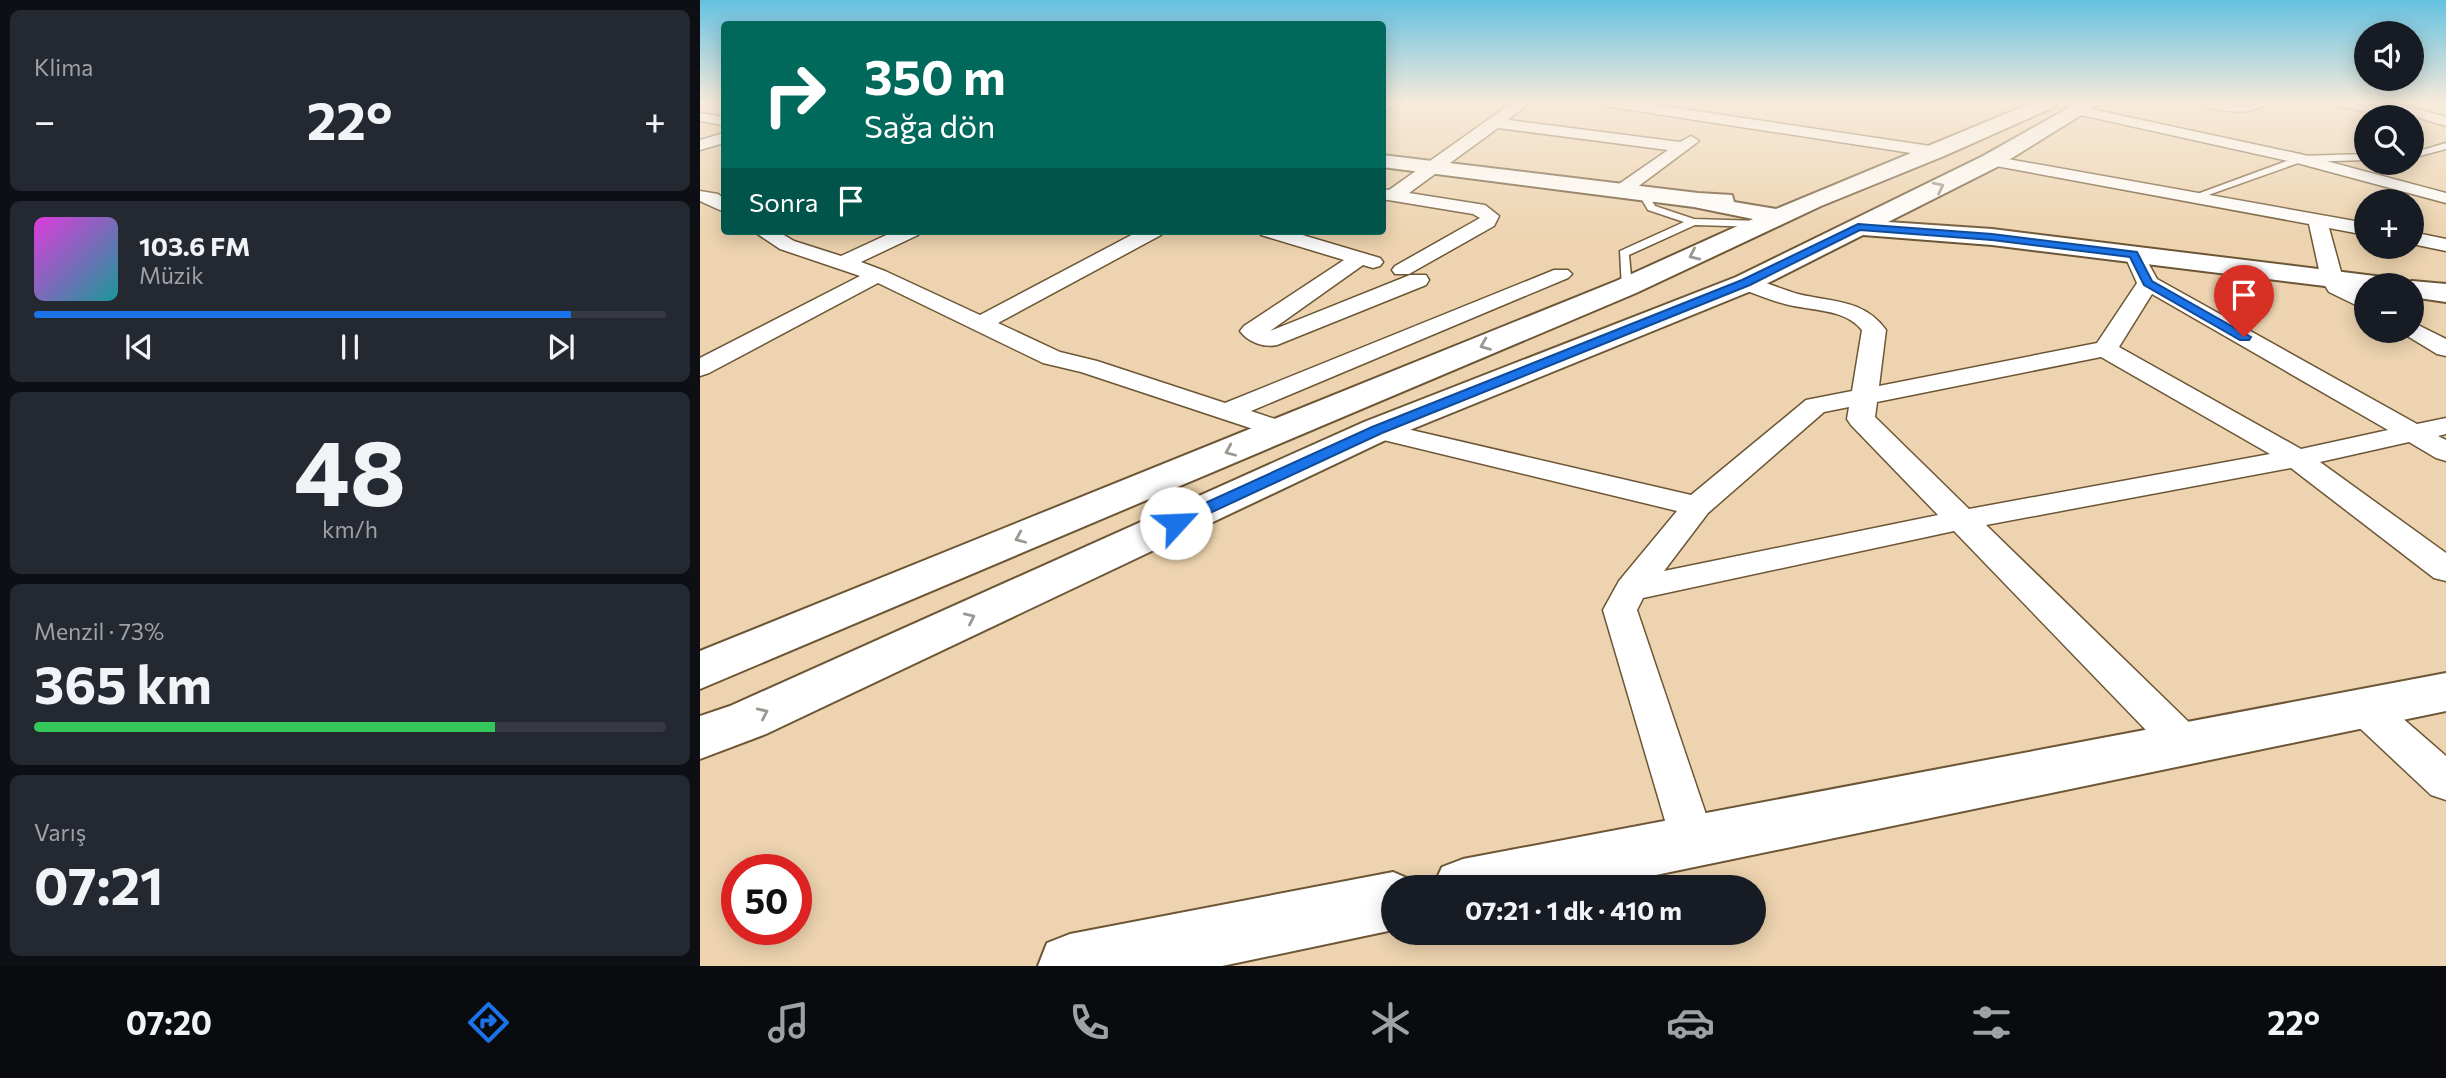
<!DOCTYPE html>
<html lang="tr">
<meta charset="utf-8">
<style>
:root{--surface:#171b24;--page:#242831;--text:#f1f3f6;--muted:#9ea1a6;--line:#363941;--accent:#1a73e8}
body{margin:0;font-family:Commissioner,sans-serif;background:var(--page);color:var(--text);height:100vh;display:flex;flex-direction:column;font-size:26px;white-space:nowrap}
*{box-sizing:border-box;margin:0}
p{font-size:23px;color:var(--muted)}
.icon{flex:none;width:38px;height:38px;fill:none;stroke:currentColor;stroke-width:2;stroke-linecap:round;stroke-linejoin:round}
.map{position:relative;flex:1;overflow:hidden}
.drawer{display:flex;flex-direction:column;gap:10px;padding:10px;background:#0d0f14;width:700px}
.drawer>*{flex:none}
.guide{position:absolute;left:21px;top:21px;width:665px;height:214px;border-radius:7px;box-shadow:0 4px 18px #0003;background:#00695c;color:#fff;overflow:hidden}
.buttons{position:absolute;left:1654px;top:21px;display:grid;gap:14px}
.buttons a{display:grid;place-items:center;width:70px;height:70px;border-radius:50%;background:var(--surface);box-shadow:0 4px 18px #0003;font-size:35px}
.speed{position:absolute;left:21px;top:854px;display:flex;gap:14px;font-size:35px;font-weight:700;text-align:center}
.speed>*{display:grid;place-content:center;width:91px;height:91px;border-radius:50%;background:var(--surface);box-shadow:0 4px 18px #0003;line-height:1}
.speed .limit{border:10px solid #d22;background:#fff;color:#111}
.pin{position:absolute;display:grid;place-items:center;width:60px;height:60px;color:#fff;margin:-72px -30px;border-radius:50% 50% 50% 0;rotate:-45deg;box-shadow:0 0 7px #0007}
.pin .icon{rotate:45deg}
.me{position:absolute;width:77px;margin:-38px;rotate:65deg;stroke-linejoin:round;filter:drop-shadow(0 0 5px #0008)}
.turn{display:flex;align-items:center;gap:24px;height:147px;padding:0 28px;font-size:32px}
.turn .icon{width:91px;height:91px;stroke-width:2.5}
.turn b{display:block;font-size:49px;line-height:60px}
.then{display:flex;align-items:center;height:66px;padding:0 28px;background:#0003;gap:14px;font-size:26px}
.big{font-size:52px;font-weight:700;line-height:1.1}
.drawer .tile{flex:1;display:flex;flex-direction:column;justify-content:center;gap:10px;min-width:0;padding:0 24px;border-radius:10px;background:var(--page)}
.drawer .dial{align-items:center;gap:0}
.dial b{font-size:91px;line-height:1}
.song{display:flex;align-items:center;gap:21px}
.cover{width:84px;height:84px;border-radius:10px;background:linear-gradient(135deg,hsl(300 70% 55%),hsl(180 70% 35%))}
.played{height:7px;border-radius:4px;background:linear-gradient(90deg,var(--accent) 85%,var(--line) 85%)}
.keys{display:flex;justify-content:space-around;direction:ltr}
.heat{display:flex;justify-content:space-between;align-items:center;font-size:38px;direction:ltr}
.charge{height:10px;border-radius:5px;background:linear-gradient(90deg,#34c759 73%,var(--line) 0)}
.trip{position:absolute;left:681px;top:875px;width:385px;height:70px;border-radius:35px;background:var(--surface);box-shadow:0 4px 18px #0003;font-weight:700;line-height:70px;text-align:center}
.tab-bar{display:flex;height:112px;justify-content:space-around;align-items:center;background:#090b0e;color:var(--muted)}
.tab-bar .icon{width:49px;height:49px}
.tab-bar .current{color:var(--accent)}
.tab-bar b{font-size:32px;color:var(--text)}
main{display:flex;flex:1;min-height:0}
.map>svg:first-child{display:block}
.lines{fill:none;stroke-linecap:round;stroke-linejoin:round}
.lane-casing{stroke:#6c5635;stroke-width:3}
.street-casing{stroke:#6c5635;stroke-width:3}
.secondary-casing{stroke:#6c5635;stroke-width:4}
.lane{fill:#fff;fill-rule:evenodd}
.street{fill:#fff;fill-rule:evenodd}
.secondary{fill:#fff;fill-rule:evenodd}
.oneway{stroke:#9b9791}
.route{fill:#1a73e8;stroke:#114b97;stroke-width:2}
</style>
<main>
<section class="drawer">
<div class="tile"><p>Klima</p>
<div class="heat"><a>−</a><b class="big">22°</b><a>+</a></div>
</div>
<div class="tile">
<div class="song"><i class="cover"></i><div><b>103.6 FM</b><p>Müzik</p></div></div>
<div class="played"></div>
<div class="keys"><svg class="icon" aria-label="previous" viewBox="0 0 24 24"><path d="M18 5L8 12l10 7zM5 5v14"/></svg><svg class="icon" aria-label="pause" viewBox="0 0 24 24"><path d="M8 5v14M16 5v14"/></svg><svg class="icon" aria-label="next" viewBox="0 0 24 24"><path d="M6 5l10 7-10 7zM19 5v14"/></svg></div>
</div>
<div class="tile dial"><b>48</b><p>km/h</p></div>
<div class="tile"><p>Menzil · 73%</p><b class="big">365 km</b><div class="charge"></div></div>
<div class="tile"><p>Varış</p><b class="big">07:21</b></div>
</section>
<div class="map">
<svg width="1746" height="966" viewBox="0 0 1746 966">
<rect width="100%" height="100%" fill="#edd3af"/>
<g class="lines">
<defs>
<path id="lane" d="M1495 102 1543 107 1571 102C1550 117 1517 112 1495 102Z
M1618 102H1636L1730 116 1726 118 1678 114Z
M1746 143V149L1712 158V153Z
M1666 154V160L1601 162 1497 199 1489 197 1600 156Z
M940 191H946L955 206 994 219 1061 221 1066 224 1061 227 995 225 929 255 932 287 922 289 920 251 984 222 948 210 938 193Z"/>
<path id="street" d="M682 102H700L682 112Z
M813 102H830L808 120 980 142 991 136 999 141 928 194 922 195 913 190 916 186 968 150 798 128 709 193 785 205 799 216 794 226 709 274H695L692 270 695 266 780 218 773 214 682 199V189L689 190Z
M898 102H936L1237 147 1245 152 1237 157 905 106Z
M1668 102H1692L1746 117V126Z
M1377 106 1600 154 1746 193V203L1597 163 1372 113 1370 110Z
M0 113 24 117V125L0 121Z
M24 133V143L0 150V140Z
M1291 156 1666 223V235L1629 228 1643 279 1666 294V310L1629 292 1621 279 1609 224 1285 164 1283 161 1285 158Z
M0 191 18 194 24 199V212L0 201Z
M53 231H77L94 241 141 256 195 231H221L218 235 161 262 185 271 280 315 439 231H464L461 235 298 323 360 352 397 361 525 403 854 270H868L872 274 868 278 551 411 590 424 594 430 590 436 580 438 381 372 343 363 178 283 9 373 0 376V358L160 276 80 249Z
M558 231H589L680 258 683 262 680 266 673 268 663 265 570 331 710 275H726L729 280 726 285 577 345C564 348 548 342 540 331L544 326 644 260 561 235Z
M1712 232 1746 239V251L1712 244Z
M1434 248 1441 250 1457 279 1717 424 1746 418V434L1738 436 1746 440V461L1736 458 1709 442 1620 462 1746 553V581L1734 578 1591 468 1286 525 1498 731 1504 743 1498 755 1484 760 1470 755 1254 531 943 598 937 610 1015 841 1009 855 993 861 977 855 971 841 903 610 919 581 977 511 667 436 663 430 667 424 677 422 991 495 1106 400 1152 391 1162 330C1144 308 1111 311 1085 304 1069 300 1054 293 1038 288L1035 283 1038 278 1046 277C1064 281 1080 289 1098 294 1131 302 1164 299 1186 330L1179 386 1397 343 1437 283 1424 254 1427 250ZM1452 294 1688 430 1601 449 1419 347ZM1401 357 1570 454 1269 509 1175 417 1177 402ZM1149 407 1147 419 1151 425 1238 515 964 571 1008 513 1124 412Z
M1712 322 1746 339V356L1737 354 1704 334 1702 331H1712Z
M1663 692 1677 696 1746 756V800L1731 795 1649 718 1644 707 1649 696Z"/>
<path id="secondary" d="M1334 102 1357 103 1354 107 1244 156 1121 206 936 293 0 689V651L916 281 1053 219 994 207 682 167V155L998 193 1032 195 1034 202 1076 209Z
M1379 102H1402L1299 166 1188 222 1292 229 1683 277 1693 279 1697 285H1666V291L1292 245 1163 235 1056 289 690 438 66 734 0 759V716L30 706 664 422 1036 277 1283 156Z
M1712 281 1746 284V302L1712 297V285H1701Z
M1746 673V711L898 887H733L742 867 763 859Z
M693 872 714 881 717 887H693V930L522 966H338L347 943 370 934Z"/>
</defs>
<use href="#lane" class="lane-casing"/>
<use href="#street" class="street-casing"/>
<use href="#secondary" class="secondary-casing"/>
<use href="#lane" class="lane"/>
<use href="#street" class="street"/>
<use href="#secondary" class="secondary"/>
</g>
<defs><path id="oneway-chevron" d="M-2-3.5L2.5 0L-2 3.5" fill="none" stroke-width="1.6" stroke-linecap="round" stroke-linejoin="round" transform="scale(1.75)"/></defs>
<g class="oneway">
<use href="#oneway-chevron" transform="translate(1239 187) rotate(-26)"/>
<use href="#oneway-chevron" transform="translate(994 255) rotate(155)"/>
<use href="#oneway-chevron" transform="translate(785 345) rotate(158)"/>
<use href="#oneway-chevron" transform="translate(530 451) rotate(157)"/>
<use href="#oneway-chevron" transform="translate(320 538) rotate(157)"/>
<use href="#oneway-chevron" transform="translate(270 618) rotate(-25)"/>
<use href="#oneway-chevron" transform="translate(63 713) rotate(-25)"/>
</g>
<linearGradient id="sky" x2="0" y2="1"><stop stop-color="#65c1e1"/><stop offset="0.43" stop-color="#f7ebdb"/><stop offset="1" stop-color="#f7ebdb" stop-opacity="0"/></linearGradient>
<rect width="1746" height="238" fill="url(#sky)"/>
<path class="route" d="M1158 224 1292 234 1437 252 1452 281 1551 337 1549 340H1540L1444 285 1430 257 1292 240 1160 230 1050 285 682 433 482 526H470L467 523 470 519 672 427 1042 280Z"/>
</svg>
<div class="buttons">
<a><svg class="icon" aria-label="sound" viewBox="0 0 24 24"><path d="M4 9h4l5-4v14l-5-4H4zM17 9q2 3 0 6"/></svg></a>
<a><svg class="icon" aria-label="search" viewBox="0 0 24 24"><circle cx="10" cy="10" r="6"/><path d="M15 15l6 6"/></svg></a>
<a>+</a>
<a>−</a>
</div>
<div class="speed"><div class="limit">50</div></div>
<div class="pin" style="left:1544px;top:337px;background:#d93025"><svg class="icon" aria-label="arrive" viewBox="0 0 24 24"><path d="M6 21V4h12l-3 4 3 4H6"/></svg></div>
<svg class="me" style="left:476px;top:523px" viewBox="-20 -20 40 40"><circle r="19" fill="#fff"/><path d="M0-13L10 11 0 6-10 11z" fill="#1a73e8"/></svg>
<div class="trip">07:21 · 1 dk · 410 m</div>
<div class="guide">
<div class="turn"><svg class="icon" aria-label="right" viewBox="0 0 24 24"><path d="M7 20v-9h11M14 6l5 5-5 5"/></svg><div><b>350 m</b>Sağa dön</div></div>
<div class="then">Sonra<svg class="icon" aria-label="arrive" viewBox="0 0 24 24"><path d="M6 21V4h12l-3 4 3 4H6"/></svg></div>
</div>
</div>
</main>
<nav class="tab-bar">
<b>07:20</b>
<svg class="icon current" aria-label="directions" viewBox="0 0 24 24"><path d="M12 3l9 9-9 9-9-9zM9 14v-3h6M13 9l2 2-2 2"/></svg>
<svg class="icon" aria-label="music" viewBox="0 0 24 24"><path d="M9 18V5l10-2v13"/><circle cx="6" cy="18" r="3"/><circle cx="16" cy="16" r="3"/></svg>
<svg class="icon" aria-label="phone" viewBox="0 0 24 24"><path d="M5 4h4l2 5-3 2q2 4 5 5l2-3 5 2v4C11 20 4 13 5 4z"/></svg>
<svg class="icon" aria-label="climate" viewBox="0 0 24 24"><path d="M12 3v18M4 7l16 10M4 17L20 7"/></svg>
<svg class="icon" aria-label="car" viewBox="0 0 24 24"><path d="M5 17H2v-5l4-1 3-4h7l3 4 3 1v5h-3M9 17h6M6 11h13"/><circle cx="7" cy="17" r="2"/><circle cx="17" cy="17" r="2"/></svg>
<svg class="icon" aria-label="filters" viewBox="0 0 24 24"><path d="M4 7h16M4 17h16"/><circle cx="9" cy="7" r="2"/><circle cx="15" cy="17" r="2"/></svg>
<b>22°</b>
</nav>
